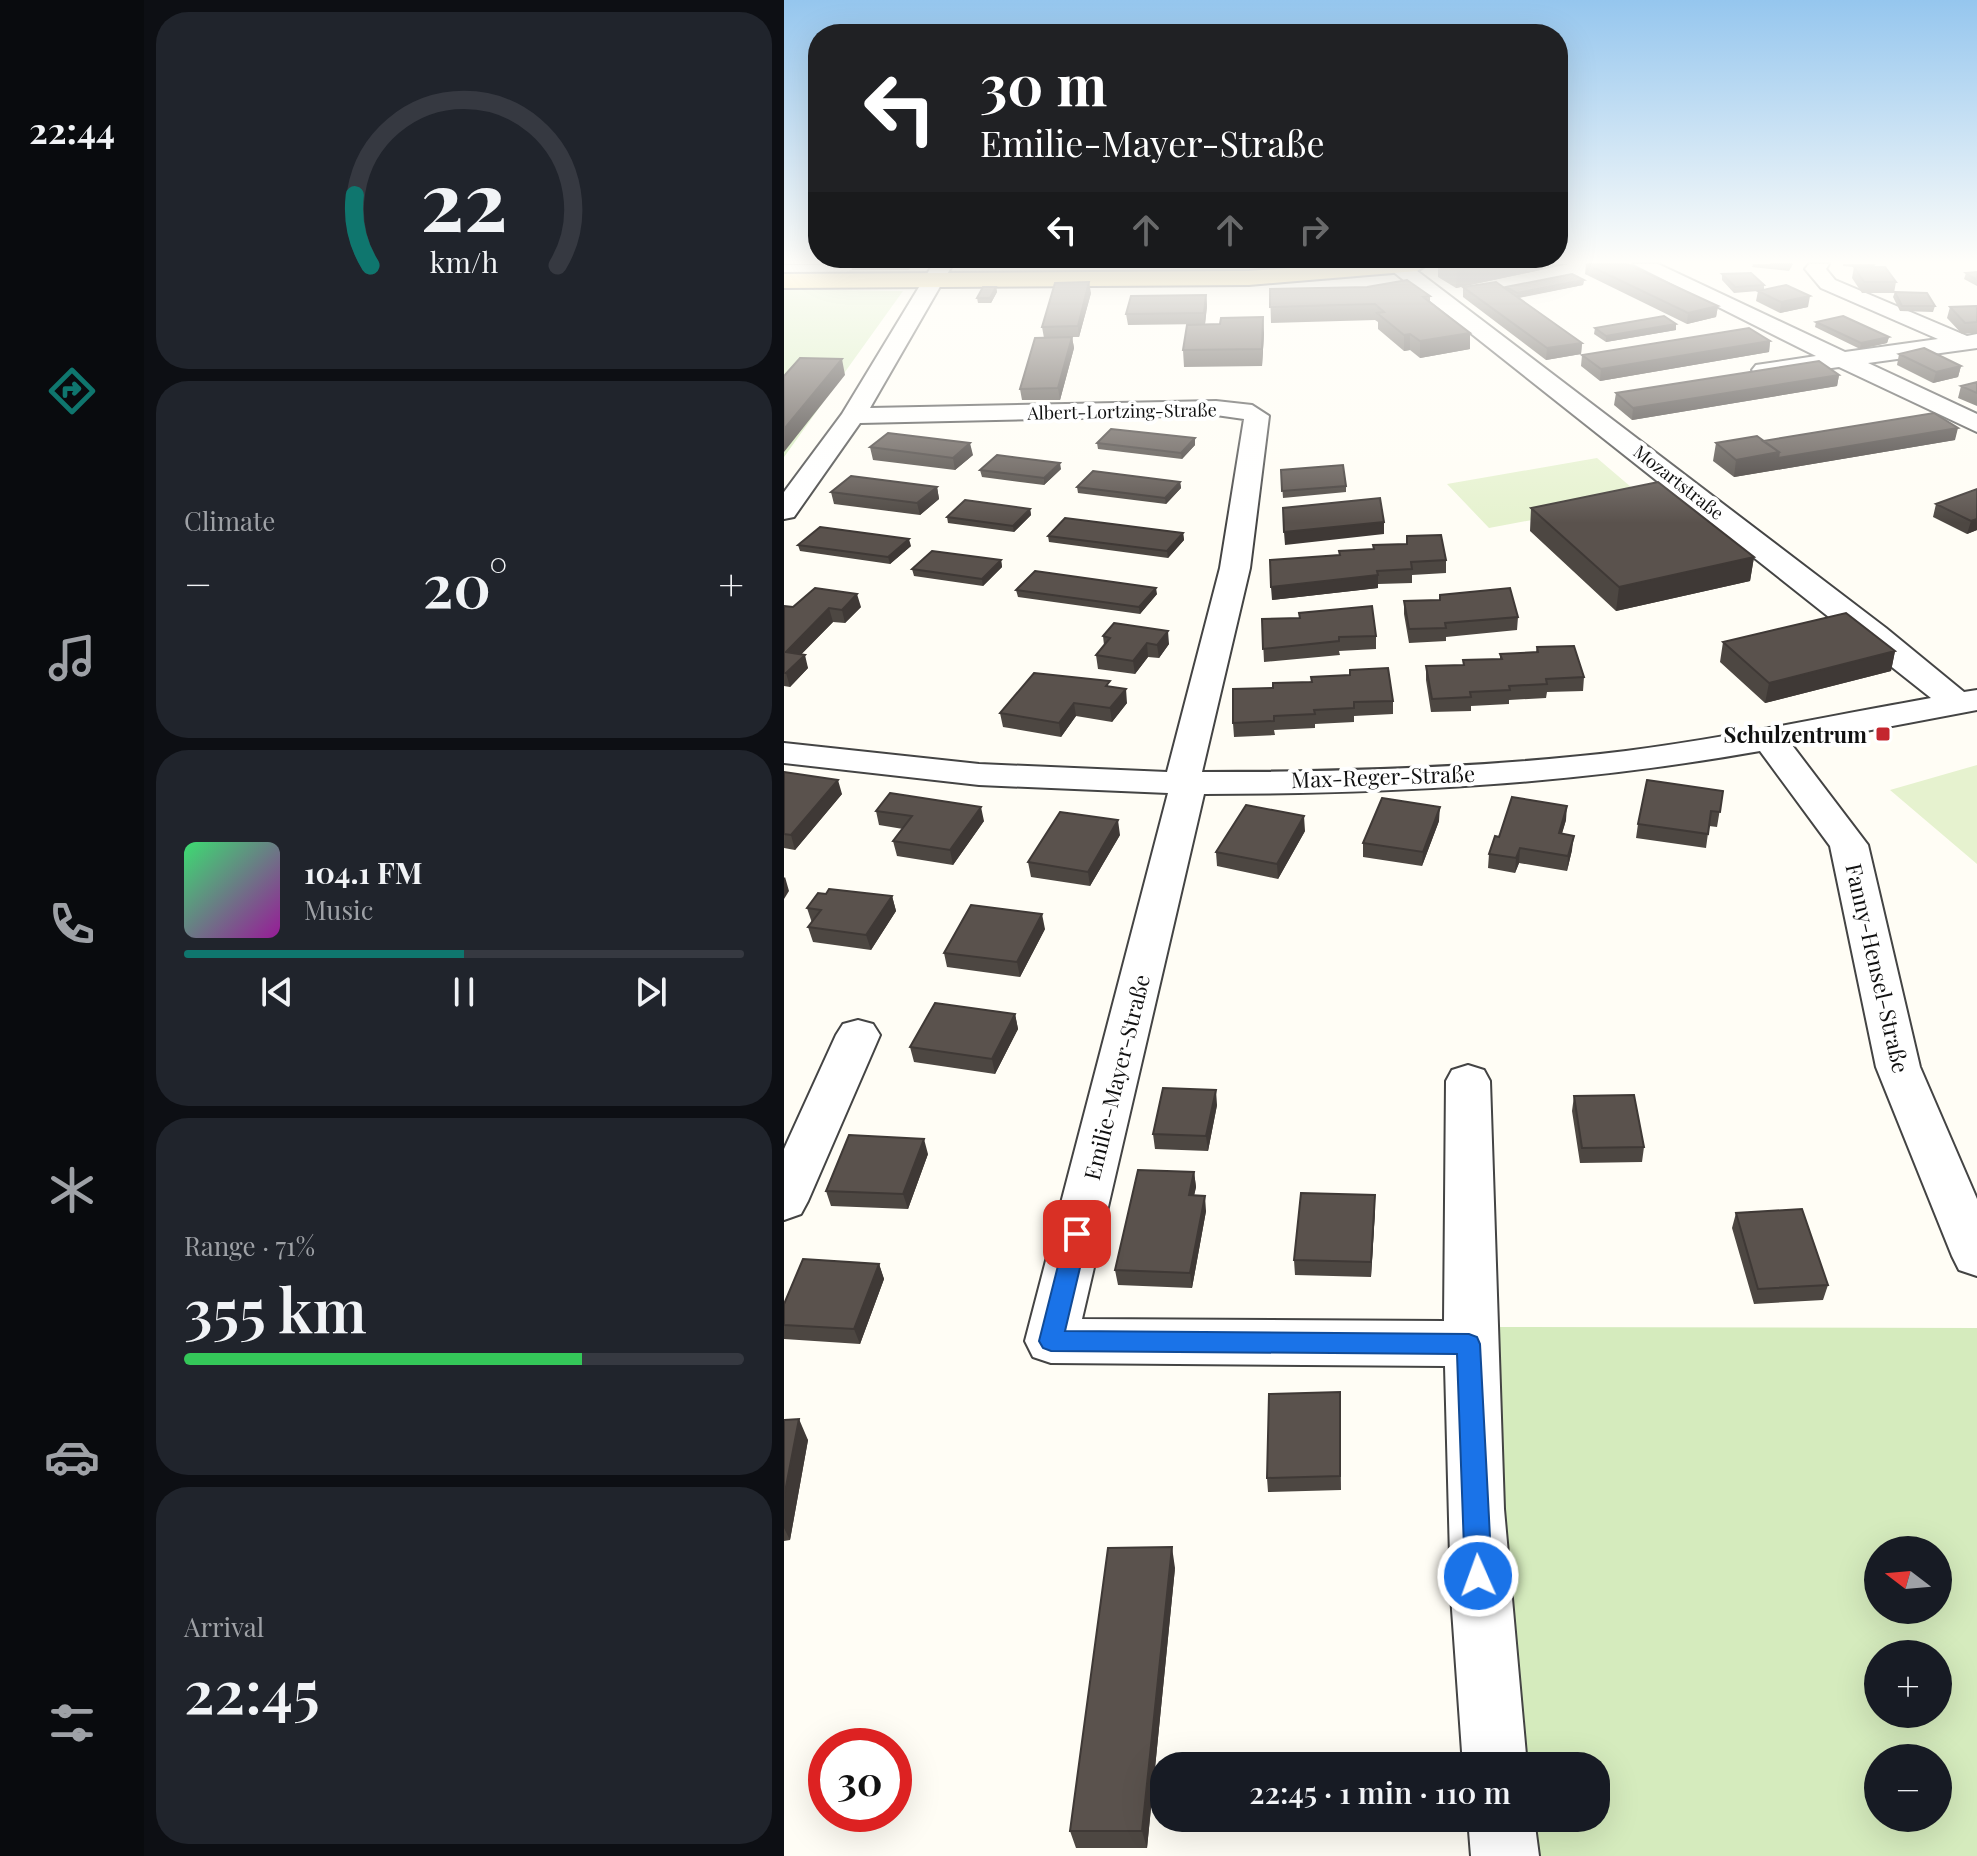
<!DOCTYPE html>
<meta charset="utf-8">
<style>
:root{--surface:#171b24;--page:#20242c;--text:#f1f3f6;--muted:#9ea1a6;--line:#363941;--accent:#0f766e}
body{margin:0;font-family:"Playfair Display",serif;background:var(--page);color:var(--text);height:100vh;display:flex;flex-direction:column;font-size:30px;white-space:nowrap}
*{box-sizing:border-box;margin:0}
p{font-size:26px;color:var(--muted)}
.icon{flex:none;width:44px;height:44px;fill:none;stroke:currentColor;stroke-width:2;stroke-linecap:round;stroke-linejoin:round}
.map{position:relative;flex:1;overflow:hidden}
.sheet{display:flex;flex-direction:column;gap:12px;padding:12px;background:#0d0f14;width:640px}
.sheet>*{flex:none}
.hud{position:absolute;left:24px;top:24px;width:760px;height:244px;border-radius:32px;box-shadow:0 8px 32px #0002;background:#202124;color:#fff;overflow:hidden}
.needle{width:52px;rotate:286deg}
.buttons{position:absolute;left:1080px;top:1536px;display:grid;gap:16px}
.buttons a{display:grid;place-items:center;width:88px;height:88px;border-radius:50%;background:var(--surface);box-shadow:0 8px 32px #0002;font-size:40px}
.speed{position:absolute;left:24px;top:1728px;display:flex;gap:16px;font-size:40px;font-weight:700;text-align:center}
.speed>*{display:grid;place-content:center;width:104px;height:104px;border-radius:50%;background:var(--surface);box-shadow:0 8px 32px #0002;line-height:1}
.speed .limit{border:12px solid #d22;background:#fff;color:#111}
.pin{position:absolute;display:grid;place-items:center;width:68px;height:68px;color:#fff;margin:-34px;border-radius:16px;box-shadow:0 4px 12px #0006}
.me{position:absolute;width:88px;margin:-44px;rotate:358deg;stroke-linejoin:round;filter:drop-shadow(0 0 6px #0008)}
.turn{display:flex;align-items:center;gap:28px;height:168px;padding:0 40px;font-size:36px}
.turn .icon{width:104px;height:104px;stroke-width:2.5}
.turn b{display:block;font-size:56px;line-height:68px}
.lanes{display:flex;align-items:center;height:76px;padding:0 40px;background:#0003;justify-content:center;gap:40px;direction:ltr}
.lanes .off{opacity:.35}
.big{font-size:60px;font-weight:600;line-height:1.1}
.sheet .card{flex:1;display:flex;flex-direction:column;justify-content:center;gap:12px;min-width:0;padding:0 28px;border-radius:32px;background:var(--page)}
.sheet .dial{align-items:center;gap:0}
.dial svg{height:208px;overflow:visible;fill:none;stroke:var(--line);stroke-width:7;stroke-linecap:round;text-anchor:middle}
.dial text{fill:var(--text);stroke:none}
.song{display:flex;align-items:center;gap:24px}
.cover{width:96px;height:96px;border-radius:12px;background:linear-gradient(135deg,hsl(140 70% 55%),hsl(300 70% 35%))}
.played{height:8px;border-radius:4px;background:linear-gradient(90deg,var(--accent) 50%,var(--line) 50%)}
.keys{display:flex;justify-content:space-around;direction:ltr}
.heat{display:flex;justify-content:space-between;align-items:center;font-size:44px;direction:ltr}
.charge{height:12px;border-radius:6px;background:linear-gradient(90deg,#34c759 71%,var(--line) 0)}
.trip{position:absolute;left:366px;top:1752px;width:460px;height:80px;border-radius:32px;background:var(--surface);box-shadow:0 8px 32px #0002;font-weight:600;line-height:80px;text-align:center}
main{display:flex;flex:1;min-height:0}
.tab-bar{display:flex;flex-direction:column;width:144px;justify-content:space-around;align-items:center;background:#090b0e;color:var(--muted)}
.tab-bar .icon{width:56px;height:56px}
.tab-bar .on{color:var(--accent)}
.tab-bar b{font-size:36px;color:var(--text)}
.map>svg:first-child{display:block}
.green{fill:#d5ebbd;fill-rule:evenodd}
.pitch{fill:#e6f2cf}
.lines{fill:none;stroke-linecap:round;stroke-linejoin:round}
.minor-casing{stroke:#444;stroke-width:4}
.major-casing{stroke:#222;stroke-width:4}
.minor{fill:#fff;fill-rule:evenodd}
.major{fill:#f9d66b;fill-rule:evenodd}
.wall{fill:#4d4742}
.shaded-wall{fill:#3f3936}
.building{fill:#5a524d;stroke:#3f3936;stroke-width:2}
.route{fill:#1a73e8;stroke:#114b97;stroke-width:2}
.poi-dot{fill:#c4262e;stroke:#fff;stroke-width:3}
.labels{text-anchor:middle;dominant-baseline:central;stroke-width:8;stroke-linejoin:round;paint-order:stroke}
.far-street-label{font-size:18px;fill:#111;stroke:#fff}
.poi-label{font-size:22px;font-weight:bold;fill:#111;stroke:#fff;text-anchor:end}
.street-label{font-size:22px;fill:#111;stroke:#fff}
</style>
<main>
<nav class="tab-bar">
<b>22:44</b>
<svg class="icon on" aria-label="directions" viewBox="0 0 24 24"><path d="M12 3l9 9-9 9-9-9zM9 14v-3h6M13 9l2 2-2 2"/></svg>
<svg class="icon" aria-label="music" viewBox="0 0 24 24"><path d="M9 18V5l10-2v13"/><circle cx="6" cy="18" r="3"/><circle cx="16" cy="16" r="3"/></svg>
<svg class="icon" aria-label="phone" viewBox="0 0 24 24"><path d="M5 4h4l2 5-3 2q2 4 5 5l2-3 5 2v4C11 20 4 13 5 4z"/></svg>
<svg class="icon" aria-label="climate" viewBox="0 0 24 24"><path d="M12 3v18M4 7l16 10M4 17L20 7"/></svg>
<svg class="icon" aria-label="car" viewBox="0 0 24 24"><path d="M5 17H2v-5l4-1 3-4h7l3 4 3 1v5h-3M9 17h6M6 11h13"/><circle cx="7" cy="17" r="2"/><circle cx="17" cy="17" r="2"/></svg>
<svg class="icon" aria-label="filters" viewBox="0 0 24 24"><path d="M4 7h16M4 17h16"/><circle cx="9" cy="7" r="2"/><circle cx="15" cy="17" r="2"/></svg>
</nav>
<section class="sheet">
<div class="card dial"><svg viewBox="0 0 100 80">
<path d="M14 69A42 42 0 1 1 86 69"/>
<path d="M14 69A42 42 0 0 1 8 42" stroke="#0f766e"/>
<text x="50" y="56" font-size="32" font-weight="700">22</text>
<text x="50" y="72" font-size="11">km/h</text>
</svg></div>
<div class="card"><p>Climate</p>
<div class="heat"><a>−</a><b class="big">20°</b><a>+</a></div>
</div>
<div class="card">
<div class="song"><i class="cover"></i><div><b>104.1 FM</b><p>Music</p></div></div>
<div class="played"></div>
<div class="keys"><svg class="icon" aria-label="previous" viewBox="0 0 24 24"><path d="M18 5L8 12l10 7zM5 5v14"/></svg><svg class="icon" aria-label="pause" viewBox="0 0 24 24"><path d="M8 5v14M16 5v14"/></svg><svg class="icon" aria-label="next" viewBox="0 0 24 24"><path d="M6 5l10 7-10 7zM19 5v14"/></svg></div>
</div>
<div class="card"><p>Range · 71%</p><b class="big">355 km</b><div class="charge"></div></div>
<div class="card"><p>Arrival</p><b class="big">22:45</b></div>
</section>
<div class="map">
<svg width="1193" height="1856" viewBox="0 0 1193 1856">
<rect width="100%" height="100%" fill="#fffdf5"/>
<path class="green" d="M0 289 119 291 0 457Z
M705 1327 1193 1328V1856H726L724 1818H812V1766H722ZM1094 1550H1154V1610H1094ZM1094 1654H1154V1714H1094ZM1094 1758H1154V1818H1094Z"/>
<path class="pitch" d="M813 458 861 499 705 528 663 484Z
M1193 765V864L1106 790Z"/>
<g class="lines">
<defs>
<path id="minor" d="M149 264H169L86 408 432 401 468 405 485 416 466 568 418 772C559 772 702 768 842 751 944 738 1045 716 1147 698L607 270 605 264H624L1102 628 1180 692 1193 690V710L1008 745 1084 845 1136 1067 1193 1199V1276L1175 1270 1168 1256 1092 1067 1046 846 976 751C792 784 606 794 420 794L298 1319 660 1321 662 1081 668 1070 684 1065 700 1070 706 1081 720 1509 743 1766H679L667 1595 661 1366 267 1363 249 1357 241 1341 384 793 195 785 0 763V743L195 764 383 772 436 568 460 419 432 415 76 423 10 517 0 519V492L58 414Z
M849 264H874L1061 352 1154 339 1037 288 1021 269 1025 264H1045L1042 269 1051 280 1183 336 1193 334V348L1084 363 1193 414V432L1055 367 980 377 972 375 968 370 972 365 1032 356Z
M74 1020 89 1024 96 1035 24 1201 17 1214 0 1220V1149L52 1035 59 1024Z
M684 1818H750L755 1856H687Z"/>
<path id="major" d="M557 264H644L633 271 465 285 0 288V274L465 271Z"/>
</defs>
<use href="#minor" class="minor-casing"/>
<use href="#major" class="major-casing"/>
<use href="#minor" class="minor"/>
<use href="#major" class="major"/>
</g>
<path class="wall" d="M0 264H40L39 265H0Z
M67 264H129L125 270H68Z
M253 264H495L254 266Z
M654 264H784L672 288 654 277Z
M802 264 934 306 932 317 903 324 801 274Z
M969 264H1009L1005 271 968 267Z
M1059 264H1092L1090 267 1112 282 1110 293H1078L1068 278 1070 267 1059 266Z
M1193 272V286L1180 279 1182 273Z
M938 274 980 285V290L1024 307 996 313 972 301 974 291 950 293 938 280Z
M800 280 799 285 735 298 798 343 797 354 762 360 679 297V287L722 289V287Z
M212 287 213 292 207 303H194L193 298Z
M486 289 646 296V302L686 333V349L636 358 626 350 620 351 594 329V322L591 320 487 323Z
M1111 292 1151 306 1149 312 1116 311 1109 297Z
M307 293 295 337H288L290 348 276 400H238L236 389 260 338 258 327Z
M422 295 423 306 421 324 344 325 342 314Z
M1193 306V333L1178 334 1163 318 1166 307Z
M1032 322 1105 337 1103 343 1076 349 1031 327Z
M811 328 892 330 822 342 810 334Z
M480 333 478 366 400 367 399 350Z
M986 341 985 352 816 381 797 366 798 355Z
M1115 354 1177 366 1174 377 1149 383 1113 365Z
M1055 375 1053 386 848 420 830 405 832 393Z
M1193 382V406L1174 398 1177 386Z
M411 438V445L398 459 314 449 313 443Z
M1171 440 950 477 929 461 932 443 979 441Z
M86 447 189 455 171 470 89 460Z
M277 469 260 485 198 477 196 470Z
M497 470 562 486V492L499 498Z
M396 482 397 488 382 504 294 493 293 487Z
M153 487 155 499 136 515 50 504 47 492Z
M1193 489V530L1183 534 1149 517 1152 504Z
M747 508 970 557 966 581 832 611 746 531Z
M246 509 247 515 230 532 164 523 163 517Z
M399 533 400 540 384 558 265 542 264 536Z
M623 536 662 560V573L628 575V583L594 584V588L488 600 555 555 589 549V545L623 544Z
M14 545 127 546 106 564 16 551Z
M217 560 218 567 199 586 130 576 128 569Z
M232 590 373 594 356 614 234 597Z
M656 595 734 617 733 630 662 637V641L625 643 620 614V601L656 600Z
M0 606 9 607H77L61 623 49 622 17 654 24 668 6 687 0 686Z
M478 619 592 636V649L555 651 556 655 480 662Z
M319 636 385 644 375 658 364 657 351 674 314 669 312 655 320 645Z
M939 642 1111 651 1107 671 981 703 936 662Z
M753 647 800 677 799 691 763 692 762 698 725 700V704L687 706V711L647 712 642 680V666L679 665V660L716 659V654L752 652Z
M566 670 609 701V714L570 716V722L531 724V728L490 730 491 735 450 737 449 723 489 688 566 675Z
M326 686 343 703 328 722 292 716 277 737 219 727 216 713Z
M0 772 58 794 11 850 0 848Z
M939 791 933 827 925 826 922 848 852 838 854 824Z
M92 811 200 821 169 865 113 856 109 841 119 829 95 825Z
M782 820 778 834 788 850 783 871 735 863 731 873 704 868 705 854 715 837Z
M655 821 638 866 579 857V843Z
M521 831 494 879 433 866 432 852Z
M336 835 306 886 247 877 244 862Z
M108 896 112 911 87 950 29 942 24 927 28 923 23 908Z
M261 929 236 977 163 967 160 953Z
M231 1014 234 1029 211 1074 130 1062 126 1047Z
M790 1096 860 1147 858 1162 796 1163 788 1111Z
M433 1105 424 1151 371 1149 369 1134Z
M144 1154 124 1209 47 1206 42 1191Z
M410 1172 412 1187 410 1195 422 1211 408 1288 334 1285 331 1270Z
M591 1210 587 1277 511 1275 510 1260Z
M952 1213 1044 1285 1039 1300 970 1304 948 1228Z
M95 1264 100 1279 76 1344 0 1339V1304Z
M556 1392 557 1490 484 1492 483 1478Z
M0 1420 24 1440 6 1540 0 1541Z
M391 1568 363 1848H292L286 1831Z"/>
<path class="shaded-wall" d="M673 264H784L672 288Z
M800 280 799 285 733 298V293Z
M305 282 307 293 295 337 294 326Z
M212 287 213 292 207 303 206 298Z
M422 295 423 306 421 324 420 313Z
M1026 296 1024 307 996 313 997 302Z
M934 306 932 317 903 324 904 313Z
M479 317 480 333 478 366V349Z
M892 324V330L822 342V336Z
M686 333V349L636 358V341Z
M626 334V350L620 351V335Z
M288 337 290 348 276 400 274 388Z
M1105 337 1103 343 1076 349 1077 343Z
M986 341 985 352 816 381 817 369Z
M798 343 797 354 762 360 763 348Z
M58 359 61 375 0 452V429Z
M1177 366 1174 377 1149 383 1152 372Z
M1055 375 1053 386 848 420 849 408Z
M1174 428 1171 440 992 470 994 458Z
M411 438V445L398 459 397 453Z
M186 443 189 455 171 470 169 458Z
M995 452 992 470 950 477 952 460Z
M276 463 277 469 260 485V478Z
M396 482 397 488 382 504 381 498Z
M153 487 155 499 136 515 133 503Z
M246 509 247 515 230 532 229 526Z
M1193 519V530L1183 534 1187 521Z
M600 522V534L501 545 500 532Z
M399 533 400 540 384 558 383 551Z
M125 539 127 546 106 564 104 557Z
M970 557 966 581 832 611 835 587Z
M217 560 218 567 199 586 198 579Z
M594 575V588L488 600 487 587Z
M372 588 373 594 356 614 355 607Z
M73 594 77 607 61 623 58 610Z
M45 608 49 622 6 666 2 652Z
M384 631 385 644 375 658 373 645Z
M363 643 364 657 351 674 349 661Z
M1111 651 1107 671 981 703 985 683Z
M21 655 24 668 6 687 2 673Z
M342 689 343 703 328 722 326 708Z
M290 703 292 716 277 737 275 723Z
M54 780 58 794 11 850 7 835Z
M783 806 782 820 773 848 775 833Z
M197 807 200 821 169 865 166 850Z
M656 807 655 821 638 866 639 852Z
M520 816 521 831 494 879 493 864Z
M334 820 336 835 306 886 304 872Z
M790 836 788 850 783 871 784 856Z
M736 848 735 863 731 873 732 858Z
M1 877 5 891 0 899V878Z
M108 896 112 911 87 950 82 935Z
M258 914 261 929 236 977 233 962Z
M231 1014 234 1029 211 1074 208 1059Z
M432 1090 433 1105 424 1151 422 1136Z
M140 1139 144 1154 124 1209 119 1194Z
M410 1172 412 1187 407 1210 405 1195Z
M591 1195V1210L587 1277V1262Z
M421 1196 422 1211 408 1288 406 1273Z
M95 1264 100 1279 76 1344 70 1329Z
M15 1419 24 1440 6 1540 0 1528V1497Z
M388 1547 391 1568 363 1848 358 1831Z"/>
<path class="building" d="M802 264H843L934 306 904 313Z
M986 264H1007L1006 266Z
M1070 267H1101L1112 282H1080Z
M1193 272V280L1182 273Z
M967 273 980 285 951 287 938 274Z
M788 274 800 280 733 293 722 287Z
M623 280 646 296 639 297 686 333 636 341 626 334 620 335 593 313 600 312 591 304 486 307V289L583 287Z
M305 282 294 326 258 327 271 283Z
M712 282 798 343 763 348 679 287Z
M1002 285 1026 296 997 302 974 291Z
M199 287H212L206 298H193Z
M1111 292 1143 293 1151 306H1118Z
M422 295 420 313 342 314 347 296Z
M1193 306V322L1181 323 1166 307Z
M880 316 892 324 822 336 811 328Z
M1059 316 1105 337 1077 343 1032 322Z
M479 317 478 349 399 350 403 325 436 324 437 318Z
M965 328 986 341 817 369 798 355Z
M288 337 274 388 236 389 251 338Z
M1140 348 1177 366 1152 372 1115 354Z
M16 358 58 359 0 429V376Z
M1035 361 1055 375 849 408 832 393Z
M1193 382V393L1177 386Z
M1150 413 1174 428 994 458 995 452 979 441Z
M327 429 411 438 397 453 313 443Z
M104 433 186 443 169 458 86 447Z
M973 436 995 452 952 460 932 443Z
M213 455 276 463 260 478 196 470Z
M559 465 562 486 498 491 497 470Z
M309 471 396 482 381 498 293 487Z
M67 476 153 487 133 503 47 492Z
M874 482 970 557 835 587 747 508Z
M1193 489V519L1187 521 1152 504Z
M596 498 600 522 500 532 499 508Z
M181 500 246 509 229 526 163 517Z
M281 518 399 533 383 551 264 536Z
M36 527 125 539 104 557 14 545Z
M657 535 662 560 627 562 628 569 593 571 594 575 487 587 486 560 556 555 555 551 590 549 589 545 623 544V536Z
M148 551 217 560 198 579 128 569Z
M251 571 372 588 355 607 232 590Z
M31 588 73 594 58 610 45 608 2 652 21 655 2 673H0V606L9 607Z
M726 588 734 617 661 623 662 628 625 629 620 601 656 600V595Z
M588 606 592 636 555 637V641L479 649 478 619 516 618 515 613Z
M1062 613 1111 651 985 683 939 642Z
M330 623 384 631 373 645 363 643 349 661 312 655 326 638 319 636Z
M790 646 800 677 762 679 763 684 725 686 726 690 686 692 687 697 648 699 642 666 680 665 679 660 718 659 716 654 754 652 753 647Z
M604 668 609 701 570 702V708L530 710 531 714 490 716V721L449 723V689L489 688V683L528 682 527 677 566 675V670Z
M250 673 326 681 322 686 342 689 326 708 290 703 275 723 216 713Z
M0 772 54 780 7 835 0 834Z
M863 780 939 791 936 812 927 811 924 834 854 824Z
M106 793 197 807 166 850 109 841 128 816 92 811Z
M728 797 783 806 775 833 790 836 784 856 736 848 732 858 705 854 711 836 715 837Z
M598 798 656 807 639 852 579 843Z
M462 805 520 816 493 864 432 852Z
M276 812 334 820 304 872 244 862Z
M45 889 108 896 82 935 24 927 37 910 23 908 34 893 42 894Z
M187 905 258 914 233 962 160 953Z
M151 1003 231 1014 208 1059 126 1047Z
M379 1088 432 1090 422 1136 369 1134Z
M850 1095 860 1147 798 1148 790 1096Z
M65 1135 140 1139 119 1194 42 1191Z
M354 1170 410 1172 405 1195 421 1196 406 1273 331 1270Z
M517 1193 591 1195 587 1262 510 1260Z
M1018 1209 1044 1285 974 1289 952 1213Z
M19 1259 95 1264 70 1329 0 1325V1304Z
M556 1392V1476L483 1478 485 1394Z
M15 1419 0 1497V1420Z
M388 1547 358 1831H286L324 1548Z"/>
<linearGradient id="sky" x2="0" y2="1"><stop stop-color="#95c6ee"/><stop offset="0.5" stop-color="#fffefa"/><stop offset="1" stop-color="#fffefa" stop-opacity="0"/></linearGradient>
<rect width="1193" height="523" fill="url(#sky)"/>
<path class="route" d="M293 1225 301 1228 304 1234 281 1331 685 1334 693 1337 696 1344 708 1576 704 1585 694 1589 685 1585 681 1576 673 1354 267 1351 259 1348 255 1341 282 1234 285 1228Z"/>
<rect class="poi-dot" x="1091" y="726" width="16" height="16" rx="4"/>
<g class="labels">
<g class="far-street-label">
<text transform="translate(338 411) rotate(-1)">Albert-Lortzing-Straße</text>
<text transform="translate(895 482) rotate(38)">Mozartstraße</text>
</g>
<g class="poi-label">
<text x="1083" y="734">Schulzentrum</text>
</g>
<g class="street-label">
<text transform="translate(599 776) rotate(-2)">Max-Reger-Straße</text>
<text transform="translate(1094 968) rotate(77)">Fanny-Hensel-Straße</text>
<text transform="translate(332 1077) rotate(-76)">Emilie-Mayer-Straße</text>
</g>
</g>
</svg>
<div class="buttons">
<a><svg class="needle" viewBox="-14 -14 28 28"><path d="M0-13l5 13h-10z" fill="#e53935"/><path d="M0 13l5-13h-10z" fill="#9ea1a6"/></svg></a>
<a>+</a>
<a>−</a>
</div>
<div class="speed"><div class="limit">30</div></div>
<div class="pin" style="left:293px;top:1234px;background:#d93025"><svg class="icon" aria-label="arrive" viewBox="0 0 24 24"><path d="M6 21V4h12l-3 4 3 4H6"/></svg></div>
<svg class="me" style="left:694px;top:1576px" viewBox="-20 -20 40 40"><circle r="17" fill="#1a73e8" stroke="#fff" stroke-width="3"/><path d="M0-11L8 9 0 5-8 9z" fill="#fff"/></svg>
<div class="trip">22:45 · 1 min · 110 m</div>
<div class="hud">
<div class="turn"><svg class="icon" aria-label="left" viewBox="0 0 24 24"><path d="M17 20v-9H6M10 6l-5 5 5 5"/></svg><div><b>30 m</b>Emilie-Mayer-Straße</div></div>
<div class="lanes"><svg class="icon" aria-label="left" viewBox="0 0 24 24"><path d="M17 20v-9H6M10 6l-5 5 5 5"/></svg><svg class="icon off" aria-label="ahead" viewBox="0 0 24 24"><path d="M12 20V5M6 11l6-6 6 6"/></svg><svg class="icon off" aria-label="ahead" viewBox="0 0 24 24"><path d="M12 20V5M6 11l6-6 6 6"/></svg><svg class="icon off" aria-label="right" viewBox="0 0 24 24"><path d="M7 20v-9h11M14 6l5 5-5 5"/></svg></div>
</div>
</div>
</main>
